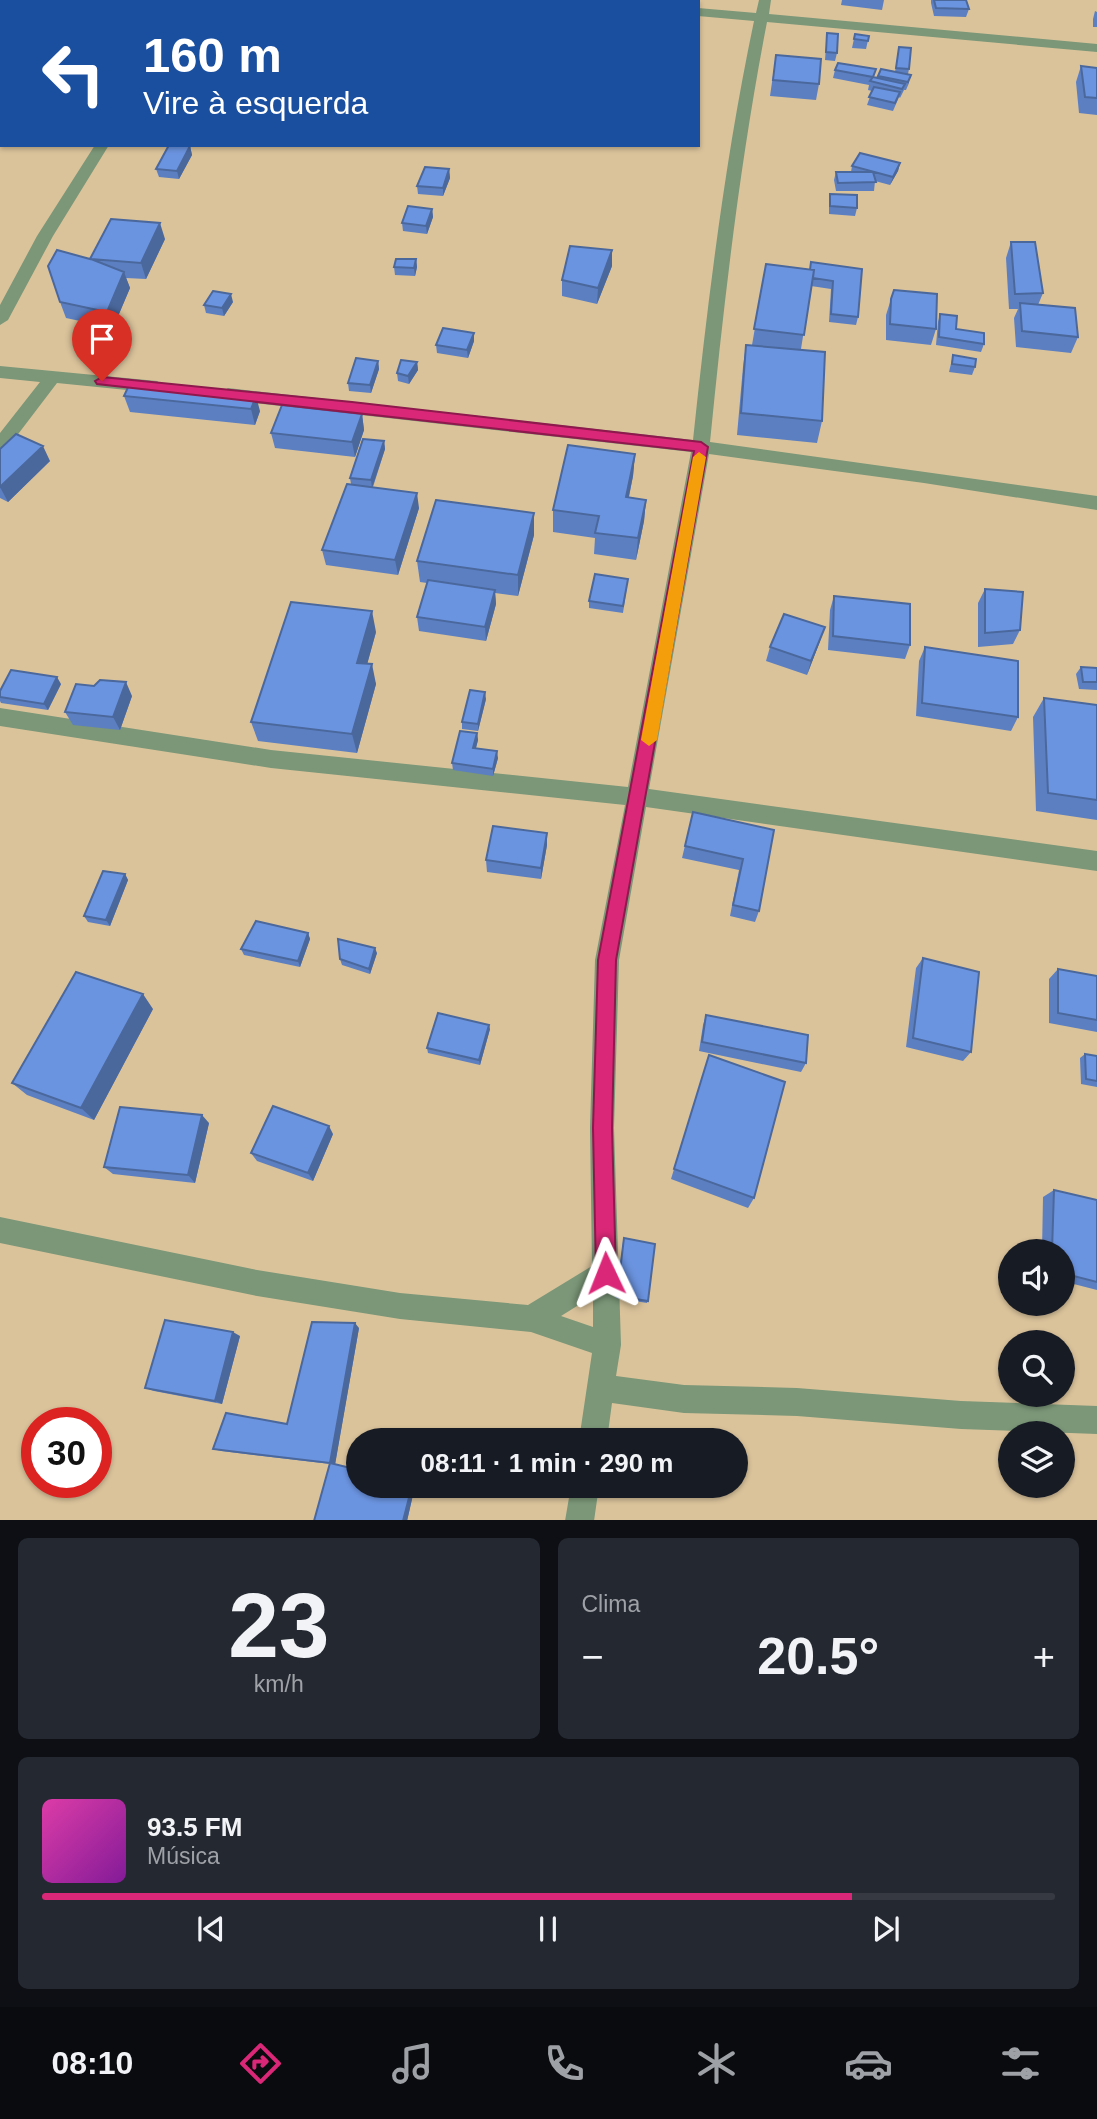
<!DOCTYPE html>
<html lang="pt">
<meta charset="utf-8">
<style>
:root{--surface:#171b24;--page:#242831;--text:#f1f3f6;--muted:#9ea1a6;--line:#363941;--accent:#db2777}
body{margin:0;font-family:Arial,sans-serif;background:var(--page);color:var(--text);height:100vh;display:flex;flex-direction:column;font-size:26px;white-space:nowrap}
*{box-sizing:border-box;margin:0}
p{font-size:23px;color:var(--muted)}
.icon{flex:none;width:38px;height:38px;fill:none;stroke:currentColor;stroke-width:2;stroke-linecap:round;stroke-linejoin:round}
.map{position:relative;height:1520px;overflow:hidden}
.details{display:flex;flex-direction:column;gap:18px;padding:18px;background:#0d0f14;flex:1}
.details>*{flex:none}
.banner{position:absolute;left:0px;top:0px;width:700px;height:147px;box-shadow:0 2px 5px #0004;background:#1a4fa0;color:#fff;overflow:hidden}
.controls{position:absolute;left:998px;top:1239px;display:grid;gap:14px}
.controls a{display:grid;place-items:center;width:77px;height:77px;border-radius:50%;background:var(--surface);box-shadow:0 2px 5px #0004;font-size:35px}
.speed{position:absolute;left:21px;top:1407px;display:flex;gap:14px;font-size:35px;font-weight:700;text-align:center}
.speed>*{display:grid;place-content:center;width:91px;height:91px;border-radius:50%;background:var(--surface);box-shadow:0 2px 5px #0004;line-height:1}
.speed .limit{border:10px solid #d22;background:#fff;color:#111}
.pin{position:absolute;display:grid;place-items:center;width:60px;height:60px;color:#fff;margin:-72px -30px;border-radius:50% 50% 50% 0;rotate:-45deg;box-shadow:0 0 7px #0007}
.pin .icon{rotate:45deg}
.me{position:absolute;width:77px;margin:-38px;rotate:358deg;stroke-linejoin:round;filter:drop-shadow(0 0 5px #0008)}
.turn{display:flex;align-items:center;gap:24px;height:147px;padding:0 28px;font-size:32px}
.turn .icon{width:91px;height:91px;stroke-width:2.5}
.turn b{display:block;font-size:49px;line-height:60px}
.big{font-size:52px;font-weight:600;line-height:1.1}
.details .card{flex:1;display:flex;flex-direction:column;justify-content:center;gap:10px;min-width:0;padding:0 24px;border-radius:10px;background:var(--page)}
.details .dial{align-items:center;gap:0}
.dial b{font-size:91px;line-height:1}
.song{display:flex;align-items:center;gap:21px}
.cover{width:84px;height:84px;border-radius:10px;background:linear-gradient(135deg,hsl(320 70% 55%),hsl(290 70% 35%))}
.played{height:7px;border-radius:4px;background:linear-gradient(90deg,var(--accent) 80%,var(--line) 80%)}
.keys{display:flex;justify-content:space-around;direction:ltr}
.heat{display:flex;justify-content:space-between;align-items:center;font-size:38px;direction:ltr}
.details .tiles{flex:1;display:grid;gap:18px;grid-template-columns:1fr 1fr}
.card:last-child{grid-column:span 2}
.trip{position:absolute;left:346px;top:1428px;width:402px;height:70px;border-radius:35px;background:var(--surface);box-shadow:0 2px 5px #0004;font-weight:600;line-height:70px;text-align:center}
.tabs{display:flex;height:112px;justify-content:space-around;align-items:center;background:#090b0e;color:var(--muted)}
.tabs .icon{width:49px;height:49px}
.tabs .on{color:var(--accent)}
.tabs b{font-size:32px;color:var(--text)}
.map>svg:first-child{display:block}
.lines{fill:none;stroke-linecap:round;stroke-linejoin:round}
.minor{fill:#7b9778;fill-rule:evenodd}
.wall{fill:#5c7fc1}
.shaded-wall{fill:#4b689d}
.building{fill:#6b94e0;stroke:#4b689d;stroke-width:2}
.route{fill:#db2777;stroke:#8e194d;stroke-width:2}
.slow{fill:#f59e0b}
</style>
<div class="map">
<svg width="1097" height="1521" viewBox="0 0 1097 1521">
<rect width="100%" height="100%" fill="#dac39b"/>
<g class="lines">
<path class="minor" d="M191 0H203L190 2Z
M561 0H592L593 2H562Z
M759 0H771L769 14 1097 44V52L767 22C740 161 724 301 710 442L1097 496V510L924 483 709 454 649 789 1097 851V871L646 807 619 960 614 1128 621 1345 616 1376 684 1385 797 1388 961 1401 1097 1406V1434L961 1429 797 1416 684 1413 612 1403 607 1440H579L592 1353 531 1332 400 1319 257 1296 0 1243V1217L257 1270 400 1293 528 1305 592 1266 590 1128 595 960 625 805 271 768 0 726V708L271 750 628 787 691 452 228 400 219 394 228 388 693 440C708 299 725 159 754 21L698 16V8L756 13ZM593 1296V1327L561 1316Z
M95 145H109L53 236 8 320 0 325V305L37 236Z
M0 366 157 381 166 387 157 393 57 383 6 450 0 452V433L40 382 0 378Z
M571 1486H599L594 1521H565Z"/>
</g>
<path class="wall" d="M842 0H884L882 10 841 5Z
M931 0H966L969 9 966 17 934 16 931 3Z
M1095 11 1097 12V27H1093V19Z
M827 33 837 53 835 61 825 60Z
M855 34 869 36 866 49 852 48Z
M899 47 909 69 908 74 909 83 906 90H904L900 98 899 97 893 111 867 105 872 91 868 90 869 85 833 78 835 70 878 78V76L895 72Z
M776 55 819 84 816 100 770 96Z
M1081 66 1097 68V115L1079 113 1076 82Z
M190 146 192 155 179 179 159 177 156 169Z
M900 163 898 171 890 185 875 181 874 191H836L834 180 836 172H851L852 166Z
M449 169 450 178 443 196 418 194 417 186Z
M830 194 857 208 855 216 829 214V202Z
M432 209 433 217 427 234 403 231 402 223Z
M165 239 146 279 126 278 130 288 113 328 66 318 60 302 90 259Z
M1011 242 1043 293 1038 305 1078 337 1071 353 1016 347 1014 318 1018 309H1009L1006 258Z
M416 259 417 267 415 276 395 275 394 267Z
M766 264 809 270 862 269 858 317 856 325 829 322 831 289 811 286 801 349 822 421 817 443 737 435 743 367 746 345H752Z
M612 266 597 304 562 296V280Z
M891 299 936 329 931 345 886 340V315Z
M233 302 224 316 206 313 204 305Z
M940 314 956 329 984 344 981 352 936 345 938 322Z
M474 333V341L468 358 437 353 436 345Z
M953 355 975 367 972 375 949 372Z
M378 361 379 369 371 393 349 391 348 383Z
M417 362 418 370 409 384 398 381 397 373Z
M130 383 260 411 255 425 130 412 124 396Z
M362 414 364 430 355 457 275 448 271 433Z
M384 441 385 449 373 487 419 508 398 575 326 565 322 550 351 484 350 478Z
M0 449 50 461 8 502 0 498Z
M635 454 633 476 629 497 646 500 644 521 636 560 594 554 595 538 553 532V510Z
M534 513V535L518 596 495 593 496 604 486 641 419 631 417 617 427 583 420 582 417 561Z
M627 586 623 613 589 608V601Z
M985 589 1020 630 1013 644 978 647V603Z
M834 596 910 645 905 659 828 650 830 610Z
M376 632 367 664 376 684 357 753 258 741 251 722Z
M820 641 807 675 766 661 770 647Z
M925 647 1018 717 1011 731 916 716 919 661Z
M1081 667 1097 668V690L1079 689 1076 674Z
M61 684 48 710 1 703 0 701V691Z
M132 696 120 730 73 725 65 712Z
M1044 698 1097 705V820L1036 811 1033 717Z
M486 699 478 731 462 729V722Z
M477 733 478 740 476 748 498 758 493 776 453 770 452 763Z
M693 812 774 830 759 911 755 922 730 916 739 870 682 858Z
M547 833V845L541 879 487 872 486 860Z
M125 874 128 880 110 926 88 922 84 916Z
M308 933 310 939 300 967 244 955 241 949Z
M377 953 370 974 342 965 340 959Z
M923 958 971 1052 963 1061 906 1047 916 968Z
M1058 969 1097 976V1032L1049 1023V979Z
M153 1009 94 1120 27 1095 12 1083Z
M706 1015 806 1063 801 1072 699 1051 703 1025Z
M490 1029 480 1065 428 1053 427 1048Z
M1085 1054 1097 1056V1087L1081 1084 1080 1058Z
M709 1055 754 1198 748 1208 671 1179Z
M209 1123 195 1183 113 1174 104 1167Z
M333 1134 313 1181 257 1161 251 1153Z
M1054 1190 1097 1200V1290L1062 1281V1251H1042L1043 1197Z
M623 1242 648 1301 647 1303 616 1298Z
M359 1328 335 1464 359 1486H415L407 1521H314L330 1464 221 1451 213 1449 287 1424Z
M240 1336 222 1404 154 1391 145 1388Z"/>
<path class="shaded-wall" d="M88 0H97V2H86Z
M2 84V102L0 104V86Z
M190 146 192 155 179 179 177 171Z
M900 163 898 171 890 185 893 177Z
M449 169 450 178 443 196V188Z
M432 209 433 217 427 234 426 226Z
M160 223 165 239 146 279 141 263Z
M612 250V266L597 304 598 288Z
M416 259 417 267 415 276 414 268Z
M124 272 130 288 113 328 107 312Z
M231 294 233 302 224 316 222 308Z
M474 333V341L468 358 467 350Z
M378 361 379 369 371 393 370 385Z
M417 362 418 370 409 384 408 376Z
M256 396 260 411 255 425 251 409Z
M362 414 364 430 355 457 352 442Z
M384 441 385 449 372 488 371 480Z
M43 446 50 461 8 502 0 487Z
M635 454 633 476 624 519 626 497Z
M417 493 419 508 398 575 395 560Z
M646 500 644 521 636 560 638 538Z
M534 513V535L518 596V575Z
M495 590 496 604 486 641 485 627Z
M372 611 376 632 362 683 357 663Z
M825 627 820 641 807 675 811 661Z
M372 664 376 684 357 753 352 734Z
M57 677 61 684 48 710 44 704Z
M126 682 132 696 120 730 113 717Z
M485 692 486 699 478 731V724Z
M477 733 478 740 474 755 473 748Z
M497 751 498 758 493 776V769Z
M547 833V845L541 879V868Z
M125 874 128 880 110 926 106 920Z
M308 933 310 939 300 967 298 961Z
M375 948 377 953 370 974 369 969Z
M143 994 153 1009 94 1120 81 1108Z
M489 1025 490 1029 480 1065 479 1060Z
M202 1115 209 1123 195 1183 188 1175Z
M329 1126 333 1134 313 1181 308 1173Z
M355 1323 359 1328 335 1465 330 1463Z
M233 1332 240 1336 222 1404 215 1401Z
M412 1486H415L407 1521H403Z"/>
<path class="building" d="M45 0H60L59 2H44Z
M60 0H88L86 2H59Z
M414 0H438L437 2H424Z
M443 0H493L492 2H442Z
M934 0H966L969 9 936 8Z
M827 33 838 34 837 53 826 52Z
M855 34 869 36 868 41 854 39Z
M899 47 911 48 909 69 896 68Z
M776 55 821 59 819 84 773 80Z
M838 63 876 69 873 77 835 70Z
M1081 66 1097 68V98L1085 97Z
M0 67 2 68V77L0 76Z
M881 69 911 75 908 82 878 76Z
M873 77 905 84 902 89 870 81Z
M874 87 900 92 895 103 869 97Z
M169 145 190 146 177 171 156 169Z
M860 153 900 163 893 177 852 166Z
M425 167 449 169 443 188 417 186Z
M836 172H873L876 182 838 183Z
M830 194 857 195V208L830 206Z
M408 206 432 209 426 226 402 223Z
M111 219 160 223 141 263 91 259 124 272 107 312 60 302 48 266 57 250 90 259Z
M1011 242H1035L1043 293 1015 294Z
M570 246 612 250 598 288 562 280Z
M396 259H416L414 268 394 267Z
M811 262 862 269 858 317 831 314 833 281 813 278 814 270H810Z
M766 264 814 270 804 335 754 329Z
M894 290 937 294 936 329 890 324 891 299Z
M213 291 231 294 222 308 204 305Z
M1020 303 1075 308 1078 337 1022 331Z
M940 314 957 316 956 329 984 333V344L939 337Z
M443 328 474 333 467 350 436 345Z
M746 345 825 352 822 421 741 413Z
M953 355 976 359 975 367 952 364Z
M356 358 378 361 370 385 348 383Z
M401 360 417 362 408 376 397 373Z
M130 383 256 396 251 409 124 396Z
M282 405 362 414 352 442 271 433Z
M16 434 43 446 0 487V449Z
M363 439 384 441 371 480 350 478Z
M568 445 635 454 626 497 646 500 638 538 595 533 599 516 553 510Z
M347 484 417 493 395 560 322 550Z
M436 500 534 513 518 575 417 561Z
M595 574 628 579 623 606 589 601Z
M428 580 495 590 485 627 417 617Z
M985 589 1023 592 1020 630 985 633Z
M834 596 910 604V645L833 636Z
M291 602 372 611 357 663 372 664 352 734 251 722Z
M784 614 825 627 811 661 770 647Z
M925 647 1018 661V717L922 703Z
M1081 667 1097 668V682H1083Z
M11 670 57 677 44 704 0 697V691Z
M100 680 126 682 113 717 65 712 76 684 94 686Z
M470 690 485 692 478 724 462 722Z
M1044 698 1097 705V800L1048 793Z
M460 731 477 733 473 748 497 751 493 769 452 763Z
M693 812 774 830 759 911 733 905 743 859 685 846Z
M493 826 547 833 541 868 486 860Z
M103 871 125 874 106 920 84 916Z
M256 921 308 933 298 961 241 949Z
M338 939 375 948 369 969 340 959Z
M923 958 979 972 971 1052 913 1038Z
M1058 969 1097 976V1020L1058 1013Z
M76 972 143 994 81 1108 12 1083Z
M438 1013 489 1025 479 1060 427 1048Z
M706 1015 808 1035 806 1063 702 1042Z
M1085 1054 1097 1056V1081L1086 1079Z
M709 1055 785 1082 754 1198 674 1169Z
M273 1106 329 1126 308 1173 251 1153Z
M120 1107 202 1115 188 1175 104 1167Z
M1054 1190 1097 1200V1282L1062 1273V1251H1052Z
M624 1238 655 1244 648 1301 617 1296Z
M165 1320 233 1332 215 1401 145 1388Z
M312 1322 355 1323 330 1463 213 1449 226 1413 287 1424Z
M330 1463 359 1470V1486H412L403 1521H314Z"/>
<path class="route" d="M102 377 352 402 701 442 708 447 616 960 612 1128 616 1273 613 1281 606 1283 599 1281 596 1273 593 1128 598 960 694 451 97 384 95 381Z"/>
<path class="slow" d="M699 452 706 457 657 740 649 746 641 740 693 457Z"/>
</svg>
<div class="controls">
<a><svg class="icon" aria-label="sound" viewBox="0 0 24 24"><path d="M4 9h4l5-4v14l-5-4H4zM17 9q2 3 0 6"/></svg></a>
<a><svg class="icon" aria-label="search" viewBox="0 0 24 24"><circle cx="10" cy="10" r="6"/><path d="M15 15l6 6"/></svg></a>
<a><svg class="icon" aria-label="layers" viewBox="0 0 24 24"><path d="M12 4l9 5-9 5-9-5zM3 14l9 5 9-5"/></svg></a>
</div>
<div class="speed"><div class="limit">30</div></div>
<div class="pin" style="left:102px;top:381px;background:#d93025"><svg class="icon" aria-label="arrive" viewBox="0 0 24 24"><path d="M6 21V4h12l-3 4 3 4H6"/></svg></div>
<svg class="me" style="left:606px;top:1273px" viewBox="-20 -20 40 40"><path d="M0-17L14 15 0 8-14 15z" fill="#db2777" stroke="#fff" stroke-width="4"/></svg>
<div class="trip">08:11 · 1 min · 290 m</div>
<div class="banner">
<div class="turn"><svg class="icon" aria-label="left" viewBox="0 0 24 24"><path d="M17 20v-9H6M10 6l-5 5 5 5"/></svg><div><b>160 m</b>Vire à esquerda</div></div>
</div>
</div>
<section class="details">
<div class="tiles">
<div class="card dial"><b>23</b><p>km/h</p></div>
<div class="card"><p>Clima</p>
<div class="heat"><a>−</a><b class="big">20.5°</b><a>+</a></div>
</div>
<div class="card">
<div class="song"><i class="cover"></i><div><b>93.5 FM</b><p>Música</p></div></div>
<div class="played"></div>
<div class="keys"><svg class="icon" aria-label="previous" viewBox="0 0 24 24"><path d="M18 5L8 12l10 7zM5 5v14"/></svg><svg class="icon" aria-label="pause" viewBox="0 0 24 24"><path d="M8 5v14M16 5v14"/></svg><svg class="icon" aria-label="next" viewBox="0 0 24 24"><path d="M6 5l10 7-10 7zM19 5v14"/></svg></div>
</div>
</div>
</section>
<nav class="tabs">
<b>08:10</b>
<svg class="icon on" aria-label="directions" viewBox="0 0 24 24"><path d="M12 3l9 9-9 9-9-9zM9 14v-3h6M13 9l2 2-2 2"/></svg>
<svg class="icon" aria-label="music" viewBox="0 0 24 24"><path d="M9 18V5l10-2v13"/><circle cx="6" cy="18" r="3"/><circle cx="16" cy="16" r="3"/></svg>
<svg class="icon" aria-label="phone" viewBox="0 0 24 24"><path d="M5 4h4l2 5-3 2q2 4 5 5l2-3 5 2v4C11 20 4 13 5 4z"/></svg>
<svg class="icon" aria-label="climate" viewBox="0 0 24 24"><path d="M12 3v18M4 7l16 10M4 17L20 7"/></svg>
<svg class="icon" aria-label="car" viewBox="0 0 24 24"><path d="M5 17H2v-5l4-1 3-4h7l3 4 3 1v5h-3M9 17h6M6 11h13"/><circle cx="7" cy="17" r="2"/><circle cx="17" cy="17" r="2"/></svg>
<svg class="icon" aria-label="filters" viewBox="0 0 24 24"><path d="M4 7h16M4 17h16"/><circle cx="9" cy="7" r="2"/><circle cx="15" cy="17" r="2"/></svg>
</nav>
